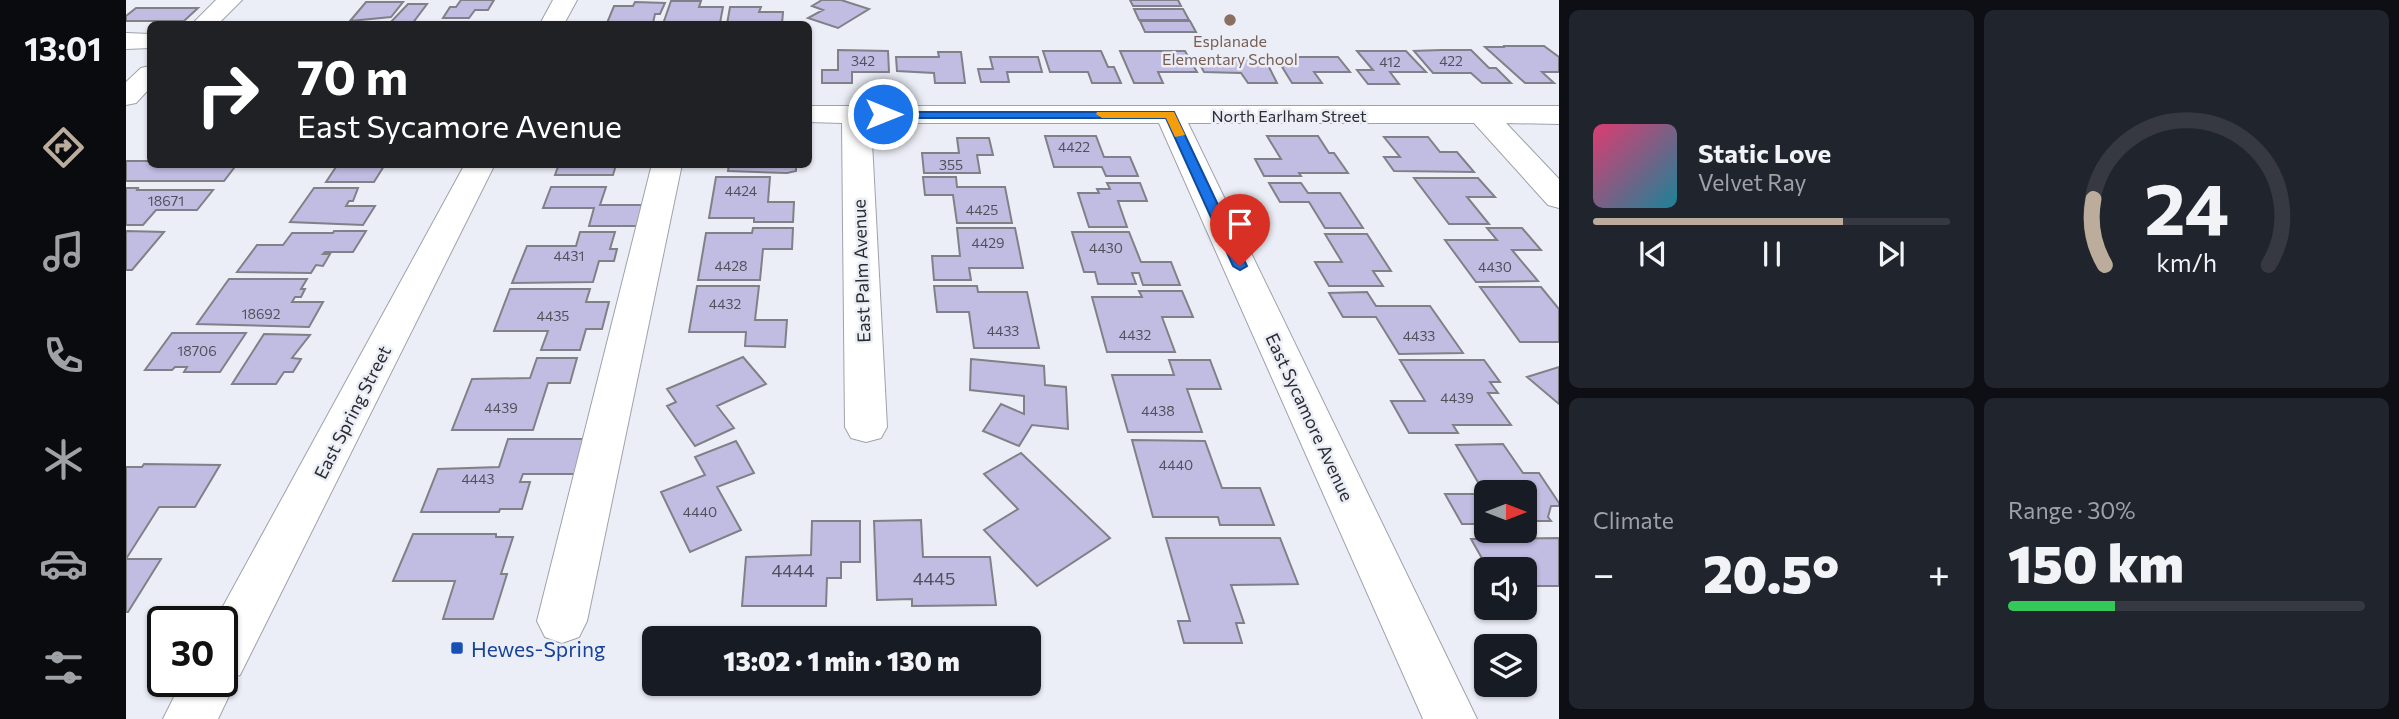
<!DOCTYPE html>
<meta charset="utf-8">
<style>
:root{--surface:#171b24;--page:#20242c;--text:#f1f3f6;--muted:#9ea1a6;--line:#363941;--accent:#bbac9c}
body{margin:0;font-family:Commissioner,sans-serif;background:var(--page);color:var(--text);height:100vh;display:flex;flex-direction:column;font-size:26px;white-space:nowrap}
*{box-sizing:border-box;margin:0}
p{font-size:23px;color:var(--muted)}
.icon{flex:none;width:38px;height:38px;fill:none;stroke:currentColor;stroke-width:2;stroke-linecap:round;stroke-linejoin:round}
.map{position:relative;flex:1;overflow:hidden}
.sheet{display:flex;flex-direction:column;gap:10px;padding:10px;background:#0d0f14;width:840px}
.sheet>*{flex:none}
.hud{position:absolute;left:21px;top:21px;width:665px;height:147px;border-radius:10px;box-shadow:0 2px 5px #0004;background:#202124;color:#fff;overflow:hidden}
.needle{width:46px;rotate:90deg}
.buttons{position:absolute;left:1348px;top:480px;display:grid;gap:14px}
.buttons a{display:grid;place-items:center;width:63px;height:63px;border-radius:10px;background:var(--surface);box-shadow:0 2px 5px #0004;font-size:35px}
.speed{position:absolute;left:21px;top:606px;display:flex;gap:14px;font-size:35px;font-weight:700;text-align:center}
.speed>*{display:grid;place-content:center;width:91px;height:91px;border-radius:50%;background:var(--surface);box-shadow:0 2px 5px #0004;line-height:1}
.speed .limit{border:4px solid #111;border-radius:10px;background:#fff;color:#111}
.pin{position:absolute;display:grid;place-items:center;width:60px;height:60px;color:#fff;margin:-72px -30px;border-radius:50% 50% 50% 0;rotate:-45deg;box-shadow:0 0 7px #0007}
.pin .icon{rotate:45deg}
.me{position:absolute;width:77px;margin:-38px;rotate:90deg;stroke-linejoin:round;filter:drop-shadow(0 0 5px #0008)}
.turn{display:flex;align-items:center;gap:24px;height:147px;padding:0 35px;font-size:32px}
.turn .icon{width:91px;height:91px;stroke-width:2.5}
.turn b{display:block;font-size:49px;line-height:60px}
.big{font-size:52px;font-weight:800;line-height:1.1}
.sheet .tile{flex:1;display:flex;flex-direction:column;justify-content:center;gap:10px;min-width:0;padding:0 24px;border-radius:10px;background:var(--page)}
.sheet .dial{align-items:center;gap:0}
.dial svg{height:182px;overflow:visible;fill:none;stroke:var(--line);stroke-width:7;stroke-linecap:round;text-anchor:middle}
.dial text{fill:var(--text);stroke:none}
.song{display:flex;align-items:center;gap:21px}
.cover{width:84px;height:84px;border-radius:10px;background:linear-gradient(135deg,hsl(340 70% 55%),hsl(190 70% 35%))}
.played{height:7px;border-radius:4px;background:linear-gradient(90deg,var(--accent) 70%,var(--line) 70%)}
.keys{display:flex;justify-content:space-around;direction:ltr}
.heat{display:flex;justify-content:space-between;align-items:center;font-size:38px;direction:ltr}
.charge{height:10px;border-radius:5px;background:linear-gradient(90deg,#34c759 30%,var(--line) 0)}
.sheet .tiles{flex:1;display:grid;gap:10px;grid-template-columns:repeat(2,1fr)}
.trip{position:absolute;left:516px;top:626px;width:399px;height:70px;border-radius:10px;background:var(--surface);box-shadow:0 2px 5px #0004;font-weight:800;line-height:70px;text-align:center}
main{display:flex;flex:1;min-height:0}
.dock{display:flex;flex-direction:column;width:126px;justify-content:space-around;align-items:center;background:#090b0e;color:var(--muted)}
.dock .icon{width:49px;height:49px}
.dock .selected{color:var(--accent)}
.dock b{font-size:32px;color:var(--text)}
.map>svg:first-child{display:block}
.building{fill:#c1bde2;stroke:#808087;stroke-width:2}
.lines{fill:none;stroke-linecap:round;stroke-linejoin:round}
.minor-casing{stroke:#9fa2aa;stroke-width:2}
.minor{fill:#fff;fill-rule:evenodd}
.route{fill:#1a73e8;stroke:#114b97;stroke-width:2}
.slow{fill:#f59e0b}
.education-dot{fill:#8d6e63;stroke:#ebeef6;stroke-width:2.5}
.transit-dot{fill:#1a4fb4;stroke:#ebeef6;stroke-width:2.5}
.labels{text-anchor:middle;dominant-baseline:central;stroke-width:5;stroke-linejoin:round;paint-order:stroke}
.number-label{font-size:14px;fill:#50505c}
.far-education-label{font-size:16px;fill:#785e54;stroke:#ebeef6}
.far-street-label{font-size:16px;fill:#2b2c2f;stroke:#ebeef6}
.street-label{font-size:18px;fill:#2b2c2f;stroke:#ebeef6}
.near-number-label{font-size:18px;fill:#50505c}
.near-transit-label{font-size:21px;fill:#164399;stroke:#ebeef6;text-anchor:start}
</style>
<main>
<nav class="dock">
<b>13:01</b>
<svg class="icon selected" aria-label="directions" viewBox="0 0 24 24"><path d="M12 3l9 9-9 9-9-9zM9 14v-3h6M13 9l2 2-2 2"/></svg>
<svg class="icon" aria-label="music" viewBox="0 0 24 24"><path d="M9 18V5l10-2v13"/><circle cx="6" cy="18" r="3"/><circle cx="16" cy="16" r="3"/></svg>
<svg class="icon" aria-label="phone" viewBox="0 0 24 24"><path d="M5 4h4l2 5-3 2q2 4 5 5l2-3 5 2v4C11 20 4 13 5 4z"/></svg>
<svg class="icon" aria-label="climate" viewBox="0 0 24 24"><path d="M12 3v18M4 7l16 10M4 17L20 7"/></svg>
<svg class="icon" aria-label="car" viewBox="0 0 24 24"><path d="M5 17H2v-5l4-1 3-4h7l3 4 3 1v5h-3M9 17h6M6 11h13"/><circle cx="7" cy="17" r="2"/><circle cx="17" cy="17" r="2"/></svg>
<svg class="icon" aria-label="filters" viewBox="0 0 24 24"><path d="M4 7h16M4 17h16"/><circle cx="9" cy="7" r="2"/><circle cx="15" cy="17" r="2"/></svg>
</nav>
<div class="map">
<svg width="1433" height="719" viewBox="0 0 1433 719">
<rect width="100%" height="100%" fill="#ebeef6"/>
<path class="building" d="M335 0H368L362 10H349L343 18H317L324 7H330Z
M696 0H715L743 9 712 28 682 18 697 10 686 6Z
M1004 0H1052L1055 6H1007Z
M545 1H575L573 7H597L594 23 537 24Z
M240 2H277L265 17 224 21Z
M509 2 539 3 534 14H529L527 23H481L488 6H507Z
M282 4H301L286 24H263Z
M604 7H635L633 12H657L656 24H601Z
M10 8H72L58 21H0V16Z
M1008 9H1057L1063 20H1013Z
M1014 21H1064L1070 32H1019Z
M1377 46H1418L1433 57V72H1416L1428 83H1399L1359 47H1379Z
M712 50 762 51 763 72H726V83H696V70H712Z
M1315 50H1345L1363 68H1370L1385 83H1356L1345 73H1307L1288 51Z
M917 51H975L982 67H988L995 83H966L962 72H924Z
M994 51H1059L1071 72H1032L1037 83H1008Z
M1231 51H1280L1300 72H1264L1273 84H1242L1231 70H1247Z
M812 52H835L839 83H809L808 73 771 71 770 57H813Z
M864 57H912L916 72H881L883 82H855L852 69H867Z
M1070 57H1138L1151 83H1122L1115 73 1078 72Z
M1150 57H1212L1224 72H1188L1196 83H1166Z
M919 136H970L978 157H1004L1012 176H980L976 167H928Z
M1141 136H1192L1203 153H1208L1222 173H1173L1175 176H1138L1129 159H1155Z
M1258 137H1302L1314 152H1331L1348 172 1268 171 1258 157H1274Z
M831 138H863L867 155H851L854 173H798L796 153H833Z
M0 161H24V164H111L98 181H0Z
M212 164H279L258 166 248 182H200Z
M433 164H506L490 165 487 175H429Z
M603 164H670V171L661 173 602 171Z
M590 177H644L642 202H668L667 222H628V218H583Z
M797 177H830L831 187H879L886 223H831L827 195H799Z
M1288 178H1352L1369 197H1341L1363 224H1323Z
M981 183H1014L1021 201H992L1001 227H963L952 193H973L971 189H984Z
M1143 183H1175L1182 193H1214L1237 228H1199L1183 202H1154Z
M425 187H480L474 205H517L512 226H463L468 208H417Z
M0 188H12L11 190H87L71 210H30L17 225H0Z
M188 188H232L227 201H223L220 206H249L237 225 164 222Z
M627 228H667L666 249H637L634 280H572L580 233H626Z
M831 228H889L897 268H843L845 280H808L806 256H834Z
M1361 228H1396L1415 250H1386L1412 281 1350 282 1319 240H1371Z
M0 231 38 232 6 270H0Z
M208 231H240L227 252H199L197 254H204L197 266 190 265 185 273 111 272 131 245H157L166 233H207Z
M454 232H489L484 249H491L488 261H473L467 282 386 283 401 246H450Z
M946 232H1003L1015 262H1045L1054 285H1017L1013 273H1006L1010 284H972L969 272H958Z
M1199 234H1241L1265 271H1247L1257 286H1203L1189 262H1216Z
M103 279H181L175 289H179L175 297H169L166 302H197L183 327 71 324Z
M571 286H633L629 320H661L659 347 619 346 620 332H563Z
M808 286H851L852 292H901L913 348H848L843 312H811Z
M1354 287H1415L1433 309V342H1394Z
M384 289H464L460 302H483L476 329H460L454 350H415L422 331H368Z
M1013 291H1056L1067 317H1036L1049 352H981L966 297H1016Z
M1241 292 1250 306H1304L1337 353 1273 354 1250 317H1217L1203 293Z
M46 333H120L94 372H58L61 367H49L46 370H19Z
M138 334 184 335 166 358 175 359 167 372H158L150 384H106Z
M617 357 640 384 591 406 608 428 569 446 541 406 550 402 541 389Z
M411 358H451L444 383H422L407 430H326L346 379 404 378Z
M845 359 918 366 919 385 940 387 942 429 906 425 893 446 857 431 875 404 898 414V396L844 390Z
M1043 360H1084L1095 389H1061L1076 432H1002L986 375H1048Z
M1274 360H1358L1374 382H1364L1372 393H1362L1385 425H1327L1332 433H1283L1265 401H1299Z
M1433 367V404L1401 377Z
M382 439H466L457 474H397L394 482H404L396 509H374L373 512H295L312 469 373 467Z
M1006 440 1079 441 1096 488H1134L1148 525H1094L1092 517H1027Z
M610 441 628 473 591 487 615 530 564 552 535 492 579 475 569 457Z
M1377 444 1397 473H1413L1433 503V506H1425L1422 517 1425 521H1398V492H1360V524H1336L1319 494H1359L1330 445Z
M895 453 984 538 911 586 858 530 892 509 858 474Z
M18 464 94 465 69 507H33L0 559V467H16Z
M795 520 797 557H864L870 605 786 606V599L751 600 748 521Z
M686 521H734V562H715V578H701L700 606H616L620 557 685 555Z
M287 534H370V537H387L375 574H381L367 619H317L329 581H267Z
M1040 538H1154L1172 584 1105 585 1118 623H1110L1116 643H1058L1052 621H1064Z
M1433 538V586H1398V569H1362L1345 539Z
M0 559H35L2 612H0Z"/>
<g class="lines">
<defs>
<path id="minor" d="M90 0H116L92 24H66Z
M427 0H451L438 24H414Z
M0 33 24 34V48L0 49Z
M24 66V88L10 103 0 105V82L15 68Z
M682 106H1433V124L1380 123 1433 179V208L1422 205 1348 123H1062L1351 719H1297L1033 123H745L761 427 755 438 740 442 725 438 719 427 716 123 682 122Z
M339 164H369L114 675 108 677 110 681 92 719H37L56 681H96V621H89Z
M526 164H556L461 621 453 637 436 643 419 637 411 621Z"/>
</defs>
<use href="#minor" class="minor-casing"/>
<use href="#minor" class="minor"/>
</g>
<path class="route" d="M752 112H1048L1121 266 1114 270 1107 266 1040 118H757L751 114Z"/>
<path class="slow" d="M971 112H1048L1059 135 1049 137 1040 118H976L970 114Z"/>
<circle class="education-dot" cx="1104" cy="20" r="7"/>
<rect class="transit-dot" x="324" y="641" width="14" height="14" rx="3.5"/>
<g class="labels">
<g class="number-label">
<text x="737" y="60">342</text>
<text x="1325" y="60">422</text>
<text x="1264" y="61">412</text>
<text x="948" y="146">4422</text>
<text x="825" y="164">355</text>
<text x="615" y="190">4424</text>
<text x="40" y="200">18671</text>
<text x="856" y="209">4425</text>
<text x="862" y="242">4429</text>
<text x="980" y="247">4430</text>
<text x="443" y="255">4431</text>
<text x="605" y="265">4428</text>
<text x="1369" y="266">4430</text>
<text x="599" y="303">4432</text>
<text x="135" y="313">18692</text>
<text x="427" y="315">4435</text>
<text x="877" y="330">4433</text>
<text x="1009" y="334">4432</text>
<text x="1293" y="335">4433</text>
<text x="71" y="350">18706</text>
<text x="1331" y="397">4439</text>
<text x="375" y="407">4439</text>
<text x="1032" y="410">4438</text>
<text x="1050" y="464">4440</text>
<text x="352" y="478">4443</text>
<text x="574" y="511">4440</text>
</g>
<g class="far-education-label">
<text x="1104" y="40">Esplanade<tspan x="1104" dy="18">Elementary School</tspan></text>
</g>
<g class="far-street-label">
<text x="1163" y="115">North Earlham Street</text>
</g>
<g class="street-label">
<text transform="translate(735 271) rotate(-92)">East Palm Avenue</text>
<text transform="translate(226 412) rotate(-63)">East Spring Street</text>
<text transform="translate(1184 417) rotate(65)">East Sycamore Avenue</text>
</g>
<g class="near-number-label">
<text x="667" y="570">4444</text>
<text x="808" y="578">4445</text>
</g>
<g class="near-transit-label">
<text x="345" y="648">Hewes-Spring</text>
</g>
</g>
</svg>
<div class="buttons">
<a><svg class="needle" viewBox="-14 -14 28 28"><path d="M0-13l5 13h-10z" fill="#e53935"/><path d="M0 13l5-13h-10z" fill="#9ea1a6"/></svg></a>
<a><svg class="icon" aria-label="sound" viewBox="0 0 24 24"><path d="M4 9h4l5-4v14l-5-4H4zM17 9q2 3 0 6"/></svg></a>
<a><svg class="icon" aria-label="layers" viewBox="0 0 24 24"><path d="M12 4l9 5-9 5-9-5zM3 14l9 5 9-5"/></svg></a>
</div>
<div class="speed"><div class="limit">30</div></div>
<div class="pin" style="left:1114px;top:266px;background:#d93025"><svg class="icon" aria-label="arrive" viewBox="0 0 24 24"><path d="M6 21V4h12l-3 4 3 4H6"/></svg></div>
<svg class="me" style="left:757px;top:114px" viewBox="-20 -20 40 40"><circle r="17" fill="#1a73e8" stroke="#fff" stroke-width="3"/><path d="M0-11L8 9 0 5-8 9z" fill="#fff"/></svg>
<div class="trip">13:02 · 1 min · 130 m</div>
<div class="hud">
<div class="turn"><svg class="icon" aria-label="right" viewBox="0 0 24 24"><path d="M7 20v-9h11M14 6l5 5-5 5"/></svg><div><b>70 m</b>East Sycamore Avenue</div></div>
</div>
</div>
<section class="sheet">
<div class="tiles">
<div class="tile">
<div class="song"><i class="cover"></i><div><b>Static Love</b><p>Velvet Ray</p></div></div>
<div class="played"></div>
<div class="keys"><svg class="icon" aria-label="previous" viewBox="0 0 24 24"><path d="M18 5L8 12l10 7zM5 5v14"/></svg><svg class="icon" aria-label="pause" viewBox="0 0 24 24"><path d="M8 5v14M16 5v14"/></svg><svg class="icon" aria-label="next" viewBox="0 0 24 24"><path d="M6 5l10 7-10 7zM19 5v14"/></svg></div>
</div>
<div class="tile dial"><svg viewBox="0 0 100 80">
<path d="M14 69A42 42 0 1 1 86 69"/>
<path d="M14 69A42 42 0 0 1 9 40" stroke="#bbac9c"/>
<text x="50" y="56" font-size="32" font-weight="700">24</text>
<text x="50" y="72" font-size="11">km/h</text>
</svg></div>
<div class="tile"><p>Climate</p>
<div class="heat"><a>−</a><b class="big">20.5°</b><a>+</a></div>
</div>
<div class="tile"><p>Range · 30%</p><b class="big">150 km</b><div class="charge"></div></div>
</div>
</section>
</main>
